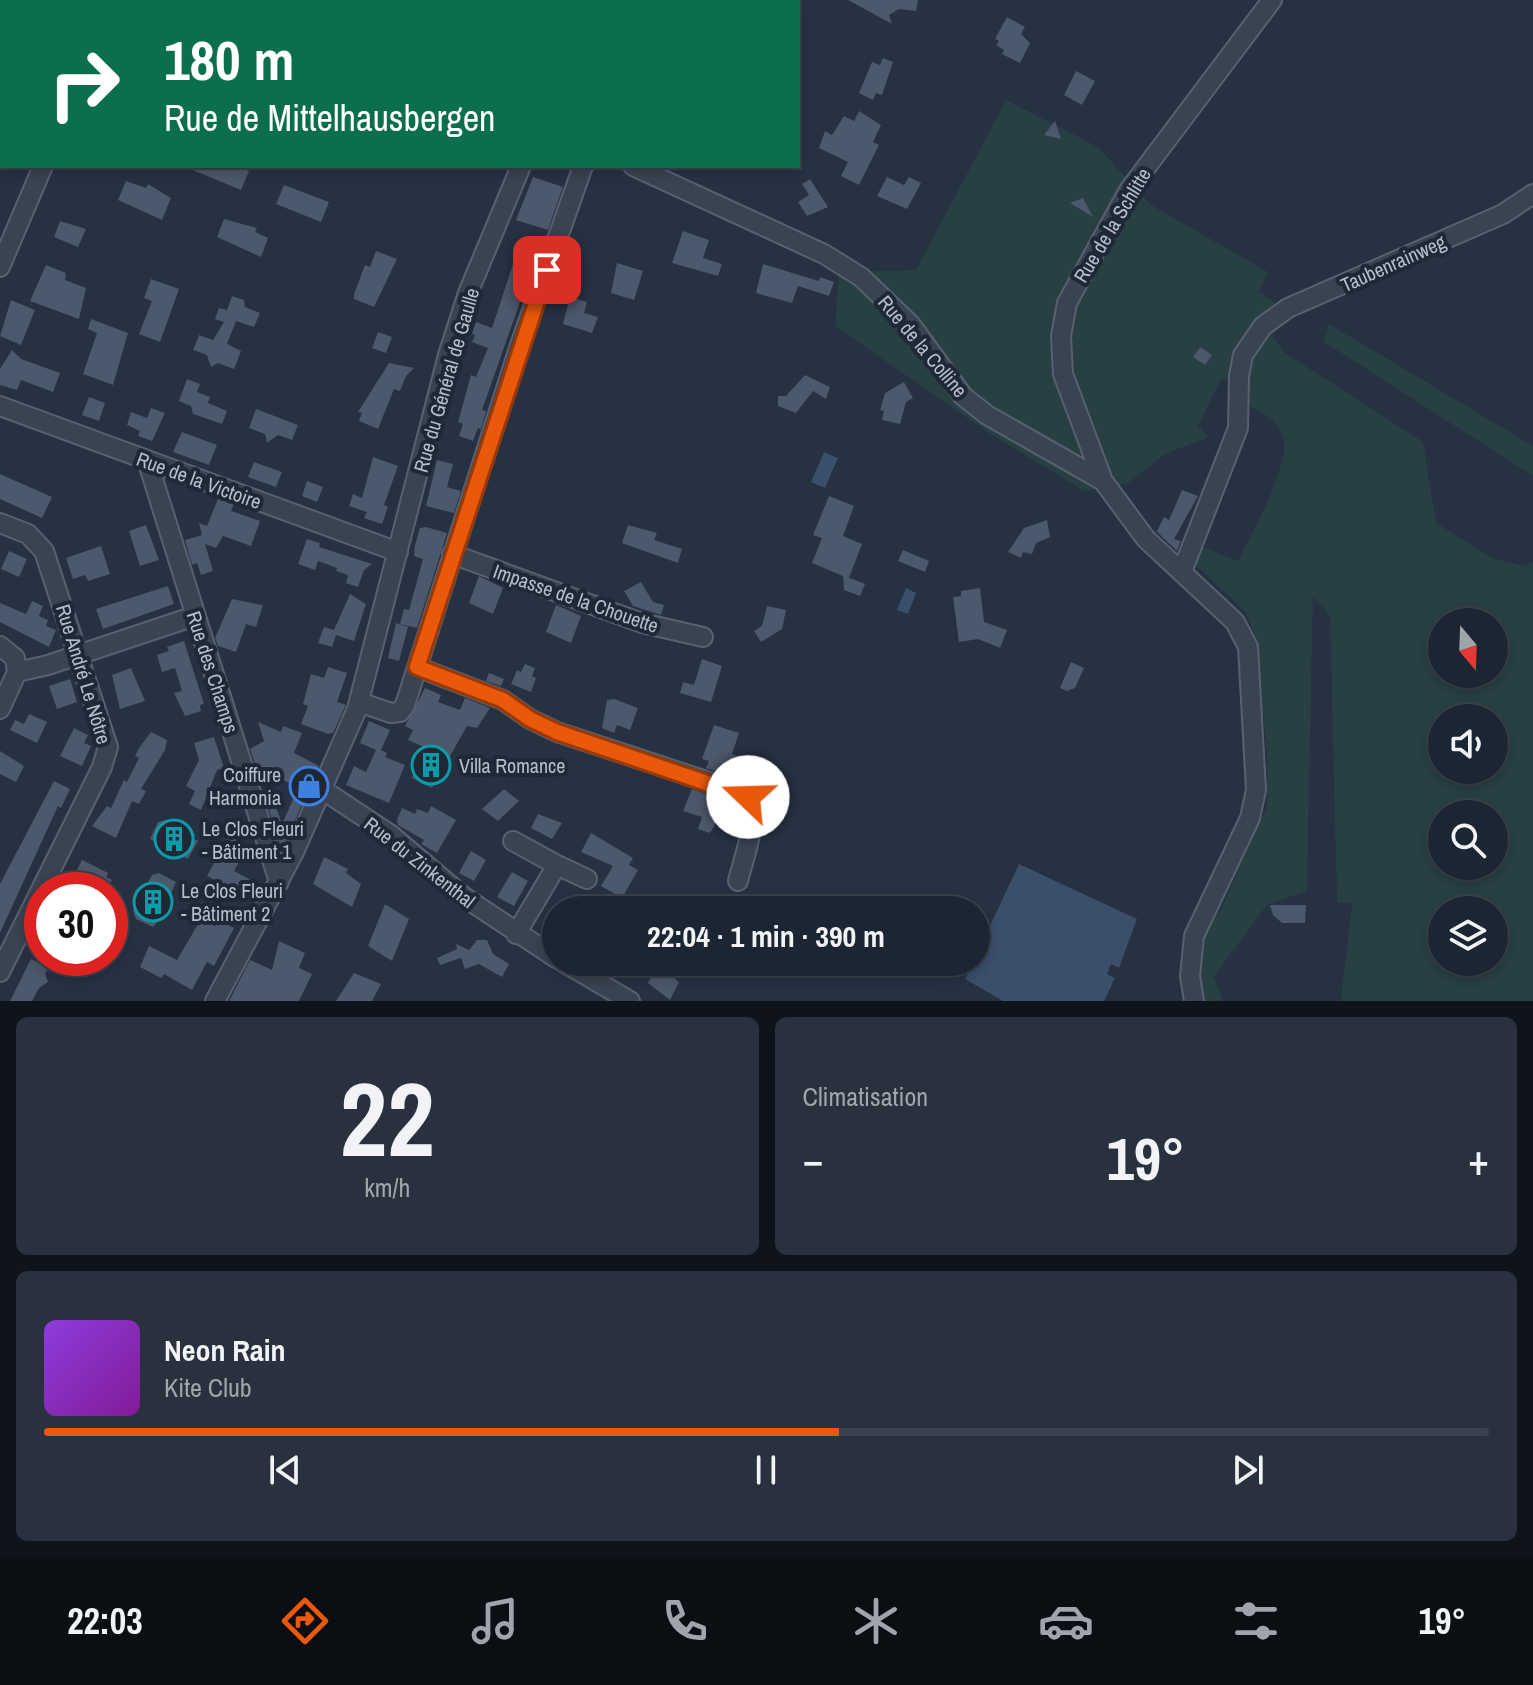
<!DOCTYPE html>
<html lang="fr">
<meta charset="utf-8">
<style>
:root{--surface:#1c2532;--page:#29313e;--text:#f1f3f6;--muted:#a0a5ac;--line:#3a424d;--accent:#ea580c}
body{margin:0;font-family:"Archivo Narrow",sans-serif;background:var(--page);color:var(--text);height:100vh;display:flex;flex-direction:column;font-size:30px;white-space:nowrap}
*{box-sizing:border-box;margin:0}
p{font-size:26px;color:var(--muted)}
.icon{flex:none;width:44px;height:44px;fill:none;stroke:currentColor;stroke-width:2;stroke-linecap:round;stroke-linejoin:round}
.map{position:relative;height:1001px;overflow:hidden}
.sheet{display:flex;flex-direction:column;gap:16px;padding:16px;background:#0f141c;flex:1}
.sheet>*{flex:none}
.guide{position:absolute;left:0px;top:0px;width:800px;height:168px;box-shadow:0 4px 12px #0003,0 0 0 2px var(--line);background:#0b6e4f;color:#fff;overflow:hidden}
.needle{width:52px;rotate:161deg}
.controls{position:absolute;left:1428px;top:608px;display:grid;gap:16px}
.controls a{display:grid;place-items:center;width:80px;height:80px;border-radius:50%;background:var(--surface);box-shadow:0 4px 12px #0003,0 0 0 2px var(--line);font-size:40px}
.speed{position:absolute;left:24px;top:872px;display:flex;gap:16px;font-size:40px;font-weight:700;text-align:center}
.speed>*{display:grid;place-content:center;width:104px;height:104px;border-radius:50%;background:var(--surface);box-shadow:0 4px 12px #0003,0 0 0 2px var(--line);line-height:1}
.speed .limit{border:12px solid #d22;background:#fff;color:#111}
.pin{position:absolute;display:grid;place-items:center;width:68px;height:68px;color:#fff;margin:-34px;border-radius:16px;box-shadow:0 4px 12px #0006}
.me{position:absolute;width:88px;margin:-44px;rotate:291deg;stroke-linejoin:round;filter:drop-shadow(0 0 6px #0008)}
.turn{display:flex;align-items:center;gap:28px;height:168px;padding:0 32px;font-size:36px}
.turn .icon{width:104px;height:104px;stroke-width:2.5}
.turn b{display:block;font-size:56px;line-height:68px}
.big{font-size:60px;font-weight:700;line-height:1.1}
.sheet .widget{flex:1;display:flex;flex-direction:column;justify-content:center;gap:12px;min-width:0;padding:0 28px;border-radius:12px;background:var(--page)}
.sheet .dial{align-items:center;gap:0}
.dial b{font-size:104px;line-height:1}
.song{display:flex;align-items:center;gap:24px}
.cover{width:96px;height:96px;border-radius:12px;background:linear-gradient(135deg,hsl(270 70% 55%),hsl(290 70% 35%))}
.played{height:8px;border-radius:4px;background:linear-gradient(90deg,var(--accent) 55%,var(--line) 55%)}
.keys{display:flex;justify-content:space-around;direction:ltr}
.heat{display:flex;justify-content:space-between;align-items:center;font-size:44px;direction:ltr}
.sheet .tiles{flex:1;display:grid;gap:16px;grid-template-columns:1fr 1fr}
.widget:last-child{grid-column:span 2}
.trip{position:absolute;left:542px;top:896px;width:448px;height:80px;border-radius:40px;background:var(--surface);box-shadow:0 4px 12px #0003,0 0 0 2px var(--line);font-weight:700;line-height:80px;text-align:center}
.dock{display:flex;height:128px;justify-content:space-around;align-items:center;background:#0b0f14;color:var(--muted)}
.dock .icon{width:56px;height:56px}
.dock .on{color:var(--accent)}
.dock b{font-size:36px;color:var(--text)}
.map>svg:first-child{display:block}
.green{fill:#283f43;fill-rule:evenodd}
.water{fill:#3b4e6a}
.building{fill:#4c586b}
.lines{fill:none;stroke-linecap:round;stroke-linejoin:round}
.minor-casing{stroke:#58616f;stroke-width:22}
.minor{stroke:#3a4351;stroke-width:18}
.route-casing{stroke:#983908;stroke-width:20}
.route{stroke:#ea580c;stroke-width:14}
.labels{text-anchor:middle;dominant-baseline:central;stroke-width:8;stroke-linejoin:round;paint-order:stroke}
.street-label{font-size:20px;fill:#b7becb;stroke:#1f2837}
.poi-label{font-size:20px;fill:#b7becb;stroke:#1f2837;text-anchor:start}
</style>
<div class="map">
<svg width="1533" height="1001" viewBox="0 0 1533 1001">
<rect width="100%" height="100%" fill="#263142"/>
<path class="green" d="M1006 100 1098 147 1151 205 1268 272 1259 292 1291 313 1272 336 1284 352 1423 442 1436 523 1492 558 1525 566 1533 562V1001H1341L1352 904 1337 902 1330 616 1313 597 1307 891 1267 905 1214 976 1223 1001H1201L1196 945 1222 907 1267 806V756L1257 644 1246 612 1191 561 1202 547 1238 561C1251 534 1294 460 1282 434 1275 417 1259 411 1244 403L1245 383 1221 379 1198 426 1209 437 1165 454 1127 484 1084 491 992 435 835 326 839 272 916 270ZM1442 622H1494V674H1442ZM1442 718H1494V770H1442ZM1442 814H1494V866H1442ZM1442 910H1494V962H1442Z
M1329 324 1533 446V476L1324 342Z"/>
<path class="water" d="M824 452 838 458 825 488 811 482Z
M906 588 916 593 908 614 897 610Z
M1019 864 1137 919 1119 968 1111 964 1107 974 1115 978 1104 1001H1003L965 979Z"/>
<path class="building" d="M848 0H918L916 11 899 9 889 15 892 24Z
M1007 17 1025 27 1021 34 1030 43 1020 63 1002 54 1004 50 996 45 999 41 995 39Z
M883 58 893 62 882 95 876 93 873 100 859 93 872 62 880 65Z
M1076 71 1095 81 1082 105 1064 95Z
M859 111 881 125 873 142 879 145 859 185 841 176 848 162 819 148 825 131 832 135 844 116 854 121Z
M1055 121 1061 139 1044 135Z
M183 166H237L249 171 241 190Z
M533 177 563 187 548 230 516 220Z
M887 177 904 185 909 177 921 183 907 209 877 196Z
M810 179 828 207 807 216 798 202 809 195 802 184Z
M126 181 146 188 148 184 171 198 162 220 118 200Z
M284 185 329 202 321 222 276 204Z
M1083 198 1093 217 1070 203Z
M224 219 257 228 255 232 268 238 261 257 217 237Z
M60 221 86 229 78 247 54 237Z
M683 231 709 240 703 258 722 264 718 276 672 263Z
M376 251 397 259 374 307 354 299V294L365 265 370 267Z
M617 263 643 271 634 300 611 293Z
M513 264 532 268 482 410 486 411 481 429 478 428 473 441 459 436 463 424 458 422 471 375 476 377 488 348 472 342 475 335 472 334 476 322 492 328Z
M763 264 819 281 820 277 834 282 829 296 798 286 792 303 756 293Z
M46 265 66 273 65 280 86 288 79 319 30 301Z
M151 279 179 289 160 342 139 334 152 301 144 298Z
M232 296 244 300 245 307 260 313 254 327 236 321 227 344 241 351 234 369 218 363 211 367 207 355 193 350 199 335 213 340 224 322 215 319 219 308 227 310Z
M570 297 587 302 584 313 598 317 592 333 563 324Z
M11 300 35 310 21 345 0 336Z
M91 319 128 333 113 385 83 374 97 333 88 329Z
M378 332 392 337 386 353 372 348Z
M1200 347 1212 355 1205 365 1193 357Z
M12 350 21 359 60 373 53 392 21 380 17 390 0 385V369Z
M389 363 414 368 406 376 400 391 394 389 378 429 359 421 362 413 358 412Z
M805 375 830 387 826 399 813 391 796 413 778 406V396H786Z
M187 379 200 384 197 392 210 397 208 403 227 411 222 424 193 414 191 406 179 401Z
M904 382 913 398 906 402 900 424 882 420 884 411 880 410 885 393Z
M89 397 105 403 99 421 82 415Z
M151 408 165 413 152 441 138 436 140 431 127 425 131 412 147 418Z
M256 409 298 425 292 440 278 435 267 443 265 434 249 428Z
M182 432 217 445 209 465 173 452Z
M373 457 398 466 384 505 388 507 382 524 364 518 367 512 349 506 353 494 362 498Z
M437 460 453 464 447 487 461 491 454 513 426 506Z
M254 462 282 472 276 487 248 477Z
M0 474 52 497 42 518 0 499Z
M307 481 323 487 317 502 302 496Z
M1182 490 1198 496 1174 539 1181 541 1177 551 1154 529 1157 531 1164 517 1169 520Z
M829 496 854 506 843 536 862 544 849 578 845 576 865 584 860 596 844 590 843 576 812 563 822 538 813 535Z
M218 499 234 504 231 511 260 521 251 546 223 536 216 548 205 544 213 571 201 575 197 563 192 565 185 540 202 535 199 523 207 526Z
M1047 520 1050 537 1036 543 1032 554 1023 552 1021 558 1008 552 1024 528Z
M146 525 159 560 140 566 129 531Z
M628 525 657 533 654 540 682 549 678 563 622 543Z
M426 527 447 533 417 628 400 624 404 609 409 610 423 559 414 556 415 545 420 528Z
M307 539 320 543 319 547 372 564 364 570 358 587 346 583 348 575 336 571 337 568 318 561 315 570 298 564Z
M101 546 110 574 88 581 85 575 73 579 66 558Z
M903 550 929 561 925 572 898 561Z
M9 551 27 559 19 577 1 569Z
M479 576 503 588 493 614 469 603Z
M641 582 653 602 664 605 661 615 633 606 624 591Z
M168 586 174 604 103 629 96 609Z
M980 588 984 622 1007 630 1000 648 978 639 959 642 953 597 961 596V591Z
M350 594 366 604 354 641 336 635 332 647 318 643 324 627 334 630Z
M232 599 263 605 256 627 246 624 236 652 218 646 215 638Z
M32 601 43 606 39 616 48 620 46 626 56 630 49 647 0 622V603L26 614Z
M556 605 581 616 571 643 546 632Z
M767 606 786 610 782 629 761 642 754 631 762 626Z
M396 623 408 627 399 661 388 658Z
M184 641 204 704 200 705 201 711 185 716 174 693 182 691 175 668 162 672 157 655 169 651 167 647Z
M702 659 722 666 711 702 680 693 683 682 694 685Z
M1071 662 1084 668 1075 688 1067 691 1060 688Z
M525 664 535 668 532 676 536 678 531 692 511 684 517 670 521 672Z
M328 667 347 673 337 702 346 705 333 733 328 734 301 724 308 706 303 704 311 674 324 678Z
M131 668 145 701 120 709 112 675Z
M489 673 504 679 501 686 486 681Z
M70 679 77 702 57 709 49 686Z
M425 688 441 695 438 702 460 710 465 698 490 708 477 728 467 726 432 788 412 778 426 748 408 740 413 730 405 726Z
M614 699 638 708 630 730 617 725 614 733 602 728 607 700Z
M29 714 47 722 37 743 10 730 15 720 24 724Z
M369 721 390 730 381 750 387 753 385 757 405 765 389 803 346 785 354 766 366 772 376 750 360 743Z
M258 722 281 732 283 726 302 733 294 753 319 766 285 843 280 845 269 810 276 807 282 824 298 788 276 776 260 780 250 749 264 741Z
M714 725 739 733 732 754 748 760 738 779 706 768 709 761 702 759Z
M74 728 88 735 84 743 91 746 82 766 60 756Z
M151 732 167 740 165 750 141 789 146 791 139 804 132 801 116 838 92 826 107 806 111 808 124 780 127 782 139 758 135 756 139 748Z
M214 737 224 768 217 770 201 810 189 804 195 791 186 786 199 760 194 743Z
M0 751 24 766 16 782 0 774Z
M54 781 70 789 61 808 58 806 0 933V884Z
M504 789 519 801 498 821 482 809Z
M692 789 722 799 719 807 724 809 710 833 698 829 702 817 683 811Z
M431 806 456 820 437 853 421 844 424 840 398 825 397 820 402 808 415 814 417 809 428 813Z
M538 814 562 823 552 839 531 828Z
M166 820 195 834 194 839 198 841 188 859 150 839 158 822Z
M233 827 243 832 229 856 239 862 234 871 259 884 251 898 207 876Z
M591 833 633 858 629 865 638 870 622 898 601 886 613 866 581 852Z
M471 851 486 860 474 881 459 873Z
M324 857 348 869 346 873 361 884 352 907 313 884Z
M82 860 108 873 106 877 112 880 107 890H73L78 881 73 878Z
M512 872 528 881 514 906 497 897Z
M159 873 176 882 161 917 153 927 136 919 133 911 152 875Z
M385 904 409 919 392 961 368 946Z
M1270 905H1306L1305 923H1282L1273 915Z
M201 919 215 926 219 920 234 928 214 966 207 962 192 990 164 974 161 978 140 967 149 946 177 960Z
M477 940H487L493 954 509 964 502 977 479 964 465 969 461 958 440 965 437 958 457 949 456 944 469 950Z
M279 941 305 953 299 968 312 974 299 1001H229L250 960 272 970Z
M31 959 49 968 45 974 48 982 39 988 32 1001H10Z
M662 968 679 982 670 1000 648 983 655 969 660 972Z
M354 973 381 984 372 1001H336Z"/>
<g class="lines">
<defs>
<path id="minor" d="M108 2 109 0
M607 2 608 0
M625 2 626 0
M633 166 824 254 861 277 911 325 963 396 987 415 1103 481 1146 539 1235 622 1248 647 1256 790 1250 818 1194 936 1190 976 1194 1001
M0 267 43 166
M0 406 398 552
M148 463 279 882
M1103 481 1063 374 1061 336 1067 303 1129 190 1272 0
M0 523 28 534 44 551 108 747 102 767 0 972
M452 554 642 623 703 637
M1183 569 1238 428 1239 376 1243 355 1263 326 1288 308 1503 214 1533 194
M0 646 15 658 17 672 0 709
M417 667 503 700 530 719 557 732 743 793C763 811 743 859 738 881
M17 672 48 665 195 616
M359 702 391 713 400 712 405 705 519 348 583 166
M323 790 391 835 464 897 556 958
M513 841 557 865
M516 934 557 865 587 879
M563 962 630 1001
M215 1001 294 852 357 709 448 355 468 293 521 166"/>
</defs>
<use href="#minor" class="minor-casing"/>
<use href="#minor" class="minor"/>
</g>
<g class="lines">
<defs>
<path id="route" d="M547 270 417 667 503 700 530 719 557 732 748 797"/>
</defs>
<use href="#route" class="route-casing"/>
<use href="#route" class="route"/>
</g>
<defs>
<symbol id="building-ring" viewBox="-11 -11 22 22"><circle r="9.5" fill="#1f2837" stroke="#0f9aa8" stroke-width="1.5"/><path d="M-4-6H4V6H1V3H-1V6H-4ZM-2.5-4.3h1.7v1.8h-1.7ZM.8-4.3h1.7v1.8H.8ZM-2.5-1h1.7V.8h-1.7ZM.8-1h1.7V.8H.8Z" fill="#0f9aa8"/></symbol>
<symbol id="shop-ring" viewBox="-11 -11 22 22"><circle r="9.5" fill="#1f2837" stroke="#3f7fe0" stroke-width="1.5"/><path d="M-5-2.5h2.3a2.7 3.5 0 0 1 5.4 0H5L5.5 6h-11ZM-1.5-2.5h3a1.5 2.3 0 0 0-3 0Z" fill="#3f7fe0"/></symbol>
</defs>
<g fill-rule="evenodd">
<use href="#building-ring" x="409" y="743" width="44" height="44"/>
<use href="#shop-ring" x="287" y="764" width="44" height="44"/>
<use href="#building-ring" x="152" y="817" width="44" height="44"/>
<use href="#building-ring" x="131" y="880" width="44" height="44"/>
</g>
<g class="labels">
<g class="street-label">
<text transform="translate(1112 225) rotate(-59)">Rue de la Schlitte</text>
<text transform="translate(1393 263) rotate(-24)">Taubenrainweg</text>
<text transform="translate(923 346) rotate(50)">Rue de la Colline</text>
<text transform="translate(446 380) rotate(-74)">Rue du Général de Gaulle</text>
<text transform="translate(199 480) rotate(20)">Rue de la Victoire</text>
<text transform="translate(576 598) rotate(19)">Impasse de la Chouette</text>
<text transform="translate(213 672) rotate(72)">Rue des Champs</text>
<text transform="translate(84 674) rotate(73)">Rue André Le Nôtre</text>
<text transform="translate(420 862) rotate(38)">Rue du Zinkenthal</text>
</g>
<g class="poi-label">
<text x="459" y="765">Villa Romance</text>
<text x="281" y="774" text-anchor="end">Coiffure<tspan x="281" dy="23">Harmonia</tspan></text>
<text x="202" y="828">Le Clos Fleuri<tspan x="202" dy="23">- Bâtiment 1</tspan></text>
<text x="181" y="890">Le Clos Fleuri<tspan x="181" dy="23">- Bâtiment 2</tspan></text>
</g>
</g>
</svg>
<div class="controls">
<a><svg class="needle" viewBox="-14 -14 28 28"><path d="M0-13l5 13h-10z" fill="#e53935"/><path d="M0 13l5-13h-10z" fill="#a0a5ac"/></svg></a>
<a><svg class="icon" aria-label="sound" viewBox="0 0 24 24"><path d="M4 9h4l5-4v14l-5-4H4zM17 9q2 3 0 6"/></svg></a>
<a><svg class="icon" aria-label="search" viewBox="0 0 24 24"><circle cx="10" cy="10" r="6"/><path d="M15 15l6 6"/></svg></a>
<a><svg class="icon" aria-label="layers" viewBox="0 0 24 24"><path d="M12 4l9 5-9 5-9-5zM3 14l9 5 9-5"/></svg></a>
</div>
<div class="speed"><div class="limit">30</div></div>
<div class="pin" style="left:547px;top:270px;background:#d93025"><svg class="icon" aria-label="arrive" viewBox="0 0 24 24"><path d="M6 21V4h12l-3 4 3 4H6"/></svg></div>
<svg class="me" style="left:748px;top:797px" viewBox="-20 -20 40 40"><circle r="19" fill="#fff"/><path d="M0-13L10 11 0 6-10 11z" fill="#ea580c"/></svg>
<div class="trip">22:04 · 1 min · 390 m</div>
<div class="guide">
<div class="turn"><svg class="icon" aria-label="right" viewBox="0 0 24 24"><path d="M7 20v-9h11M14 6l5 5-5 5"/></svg><div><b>180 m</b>Rue de Mittelhausbergen</div></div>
</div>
</div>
<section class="sheet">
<div class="tiles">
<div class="widget dial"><b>22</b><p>km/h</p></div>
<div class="widget"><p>Climatisation</p>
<div class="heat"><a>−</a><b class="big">19°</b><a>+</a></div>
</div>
<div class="widget">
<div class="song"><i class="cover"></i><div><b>Neon Rain</b><p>Kite Club</p></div></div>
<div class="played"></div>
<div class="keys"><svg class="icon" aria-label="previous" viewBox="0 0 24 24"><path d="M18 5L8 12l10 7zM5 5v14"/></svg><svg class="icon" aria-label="pause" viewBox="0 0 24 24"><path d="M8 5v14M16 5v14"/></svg><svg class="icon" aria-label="next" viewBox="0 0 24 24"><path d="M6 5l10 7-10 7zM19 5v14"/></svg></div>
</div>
</div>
</section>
<nav class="dock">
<b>22:03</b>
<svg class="icon on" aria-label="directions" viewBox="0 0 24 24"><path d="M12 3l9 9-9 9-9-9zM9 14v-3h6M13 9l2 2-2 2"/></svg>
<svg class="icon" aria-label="music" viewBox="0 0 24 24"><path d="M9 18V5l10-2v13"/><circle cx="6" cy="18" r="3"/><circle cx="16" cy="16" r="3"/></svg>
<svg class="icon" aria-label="phone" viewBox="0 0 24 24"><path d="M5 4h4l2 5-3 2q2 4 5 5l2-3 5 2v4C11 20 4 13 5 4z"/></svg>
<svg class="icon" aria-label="climate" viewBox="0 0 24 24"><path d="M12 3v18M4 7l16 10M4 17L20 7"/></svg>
<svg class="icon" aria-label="car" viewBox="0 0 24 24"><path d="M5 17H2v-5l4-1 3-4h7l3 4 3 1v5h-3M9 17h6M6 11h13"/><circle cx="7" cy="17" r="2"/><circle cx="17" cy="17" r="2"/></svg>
<svg class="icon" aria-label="filters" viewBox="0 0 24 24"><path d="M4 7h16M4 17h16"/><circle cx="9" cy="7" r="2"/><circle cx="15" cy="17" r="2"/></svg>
<b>19°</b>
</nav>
